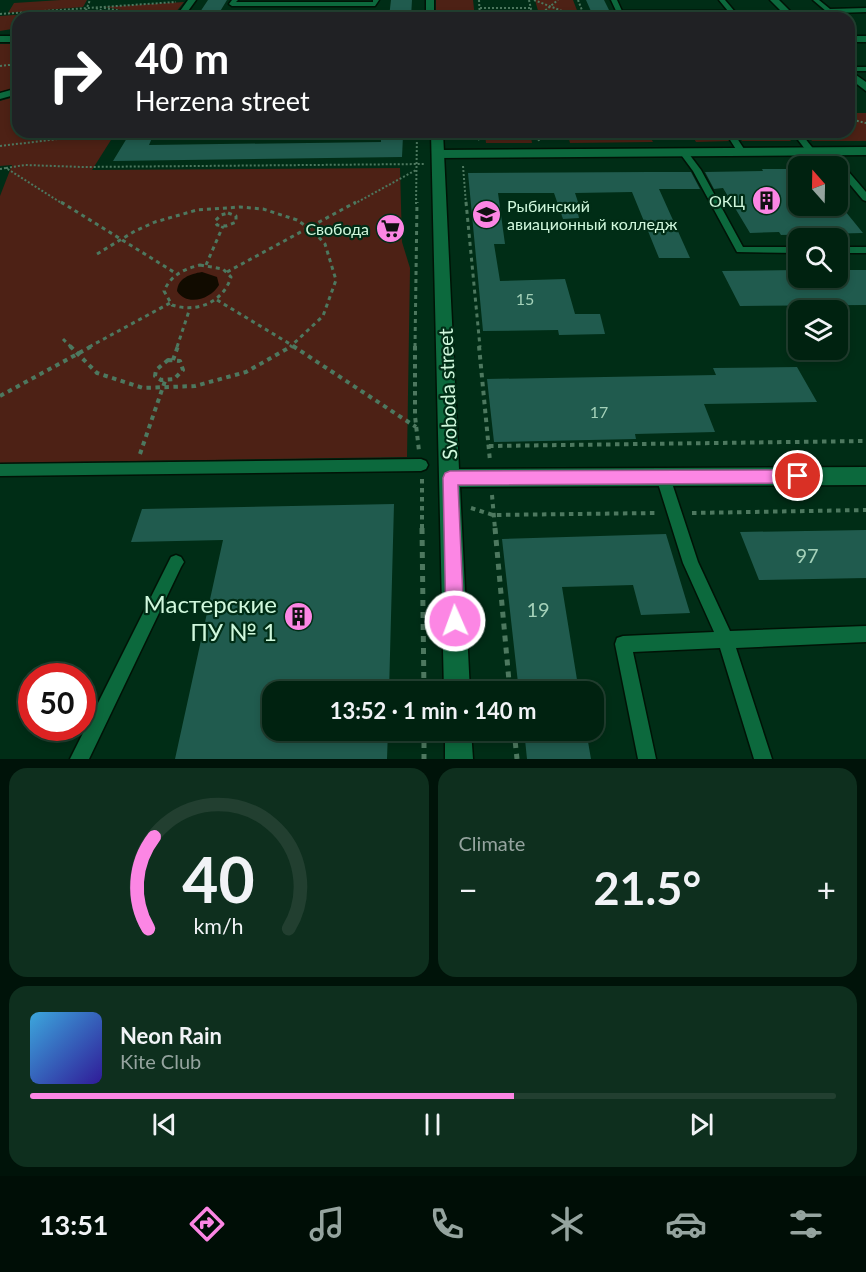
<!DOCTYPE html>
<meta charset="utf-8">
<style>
:root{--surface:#002210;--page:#0e2f1e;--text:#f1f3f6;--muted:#95a49f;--line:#223f30;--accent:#fc86e4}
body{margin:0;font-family:Lato,sans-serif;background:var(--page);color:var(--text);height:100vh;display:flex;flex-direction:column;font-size:22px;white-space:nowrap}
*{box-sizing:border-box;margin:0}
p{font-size:20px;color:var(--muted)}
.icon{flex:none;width:33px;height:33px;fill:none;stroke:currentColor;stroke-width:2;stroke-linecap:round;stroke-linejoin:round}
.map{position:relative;height:759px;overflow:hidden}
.sheet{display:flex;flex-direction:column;gap:9px;padding:9px;background:#001309;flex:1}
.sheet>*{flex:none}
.hud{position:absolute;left:12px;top:12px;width:843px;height:126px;border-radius:18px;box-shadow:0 3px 9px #0003,0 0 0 2px var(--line);background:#202124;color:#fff;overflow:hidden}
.needle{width:39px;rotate:340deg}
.fabs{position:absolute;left:788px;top:156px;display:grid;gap:12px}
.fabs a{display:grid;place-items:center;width:60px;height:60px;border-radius:12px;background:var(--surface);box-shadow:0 3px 9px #0003,0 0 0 2px var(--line);font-size:30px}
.speed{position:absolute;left:18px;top:663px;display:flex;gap:12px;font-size:30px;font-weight:700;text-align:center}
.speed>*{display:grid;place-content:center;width:78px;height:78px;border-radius:50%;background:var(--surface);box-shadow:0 3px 9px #0003,0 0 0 2px var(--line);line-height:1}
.speed .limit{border:9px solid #d22;background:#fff;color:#111}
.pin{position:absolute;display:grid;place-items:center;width:51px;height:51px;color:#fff;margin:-26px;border:3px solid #fff;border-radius:50%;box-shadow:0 2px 6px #0007}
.me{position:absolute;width:66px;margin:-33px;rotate:358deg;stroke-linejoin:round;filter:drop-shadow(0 0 4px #0008)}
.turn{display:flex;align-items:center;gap:21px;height:126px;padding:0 24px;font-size:27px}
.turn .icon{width:78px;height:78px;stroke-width:2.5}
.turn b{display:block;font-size:42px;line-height:51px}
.big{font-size:45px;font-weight:700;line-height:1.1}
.sheet .tile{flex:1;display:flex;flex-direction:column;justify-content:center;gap:9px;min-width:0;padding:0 21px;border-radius:18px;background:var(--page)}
.sheet .dial{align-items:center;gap:0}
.dial svg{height:156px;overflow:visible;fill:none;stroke:var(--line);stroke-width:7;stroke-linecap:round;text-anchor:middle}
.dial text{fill:var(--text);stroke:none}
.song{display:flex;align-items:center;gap:18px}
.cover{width:72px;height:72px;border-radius:9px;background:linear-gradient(135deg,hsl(200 70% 55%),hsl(250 70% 35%))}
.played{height:6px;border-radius:3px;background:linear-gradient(90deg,var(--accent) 60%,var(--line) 60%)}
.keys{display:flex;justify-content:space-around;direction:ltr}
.heat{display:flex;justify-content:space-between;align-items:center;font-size:33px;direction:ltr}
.sheet .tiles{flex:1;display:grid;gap:9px;grid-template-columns:1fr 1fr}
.tile:last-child{grid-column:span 2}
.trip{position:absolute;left:262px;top:681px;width:342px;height:60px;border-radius:18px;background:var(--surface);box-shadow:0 3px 9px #0003,0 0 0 2px var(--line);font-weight:700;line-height:60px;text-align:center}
.menu{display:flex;height:96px;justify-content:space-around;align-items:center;background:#000e06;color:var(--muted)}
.menu .icon{width:42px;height:42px}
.menu .on{color:var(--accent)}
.menu b{font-size:27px;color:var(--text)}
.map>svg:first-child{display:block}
.green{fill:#4d2115}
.water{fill:#110b00}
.building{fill:#205b4e}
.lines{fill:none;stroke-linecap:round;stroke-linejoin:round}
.service-casing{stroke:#001306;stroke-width:3}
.minor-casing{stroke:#001306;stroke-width:3}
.tertiary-casing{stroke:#001306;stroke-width:3}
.secondary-casing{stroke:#001306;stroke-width:3}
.path-far3{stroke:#4d785f;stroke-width:2;stroke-dasharray:2 2;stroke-linecap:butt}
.path-far2{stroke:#4d785f;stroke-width:3;stroke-dasharray:4 4;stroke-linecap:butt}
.path-far1{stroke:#4d785f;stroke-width:4;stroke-dasharray:4.5 4.5;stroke-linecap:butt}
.path{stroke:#4d785f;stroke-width:5;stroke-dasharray:6 6;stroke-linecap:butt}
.service{fill:#0c693d;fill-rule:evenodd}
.minor{fill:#0c693d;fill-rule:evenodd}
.tertiary{fill:#0c693d;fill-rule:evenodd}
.secondary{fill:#0c693d;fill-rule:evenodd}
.route{fill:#fc86e4;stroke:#a45794;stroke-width:1.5}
.labels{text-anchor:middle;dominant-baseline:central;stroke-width:4.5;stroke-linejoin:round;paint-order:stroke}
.far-poi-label{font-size:16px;fill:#d0f8dd;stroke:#002d16;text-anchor:end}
.number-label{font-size:16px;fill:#a4d1b9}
.street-label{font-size:20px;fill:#d0f8dd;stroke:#002d16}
.near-number-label{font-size:20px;fill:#a4d1b9}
.near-poi-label{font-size:24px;fill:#d0f8dd;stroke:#002d16;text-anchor:end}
</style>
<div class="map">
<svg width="866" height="759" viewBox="0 0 866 759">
<rect width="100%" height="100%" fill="#002d16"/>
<path class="green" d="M61 0H87L83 7 8 13 14 3Z
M436 0H473L475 18H436Z
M535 0H573L580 18H540Z
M184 2 171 18 104 7Z
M69 11 47 18H18V28L0 31V16Z
M0 44H18V87L0 92Z
M18 96V132H116L92 170 400 168 402 242 410 268 407 457 0 463V196L12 165 0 166V101Z
M849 108 853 113H866V141H812L805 132H849Z
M491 132H530L532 143H486L485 135Z
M567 132H634L650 136 653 142 570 143Z
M690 132H724L730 141 696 142Z
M736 132H784L791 141H742Z"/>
<path class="water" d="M202 272 217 277 219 285C211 299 187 307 177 291 178 278 190 274 202 272Z"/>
<path class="building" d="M208 0H227L216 18H196Z
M391 0H412L411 17H389Z
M586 0H604L613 18H594Z
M381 136H403L402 157 113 161 127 138H152L149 145 381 142Z
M762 169H798V206H841L863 233 781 235 779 232 750 233 723 188 714 189 705 172 763 171Z
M651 172H691L700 189H659L690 258H659L632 192 575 193 580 208 577 209 579 218 563 219 554 193H498L505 244H494L500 281 565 279 575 314H600L605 334 559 335 558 330 483 331 468 173Z
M380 220H402L400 235H378Z
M798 270V278H837V270H866V305L740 306 722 271Z
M797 367 817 402 704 404 715 432 635 434 636 439 494 442 487 379 716 375 713 368Z
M394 504 389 692H273V730H388L387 759H175L223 540 131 542 142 509Z
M866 530V578L759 580 740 532Z
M666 534 690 613 641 615 633 585 562 587 579 692H519L502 539Z
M524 730H586L591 759H527Z"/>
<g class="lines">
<defs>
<path id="service" d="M232 0H238L236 2H373V0H379L375 6H232L229 4Z
M611 0H617L622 11H728L719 0H725L736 13 733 15H620L617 13Z
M813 0H819L830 9 866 8V12L834 13 836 15 833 17Z
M849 67H866V71H849Z
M725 132H733L746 152 745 154H739Z
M792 132H800L815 151 814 153H808Z
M823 149H829L866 192V201L863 200 837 169V166H835L823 153Z
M680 150H686L701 170 743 247H798V253L737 252 693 171 679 152Z
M837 247H866V253H837Z
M421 459 426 461 428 465 426 469 421 471 0 476V464Z
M663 471 668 473 670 477 698 562 730 631 866 626V642L736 648 772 759H754L720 648 633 652 656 759H638L615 644 617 638 623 636 714 632 683 563 656 477 658 473Z
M176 555 181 557 184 562 181 567 89 759H70L171 557Z"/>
<path id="minor" d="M188 0H196L183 18H175Z
M770 0H779L797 18H788Z
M849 70 866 82V91L849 78Z
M18 88V94L0 99V93Z"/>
<path id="tertiary" d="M426 0H434V18H426Z
M849 36H866V42H849Z
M866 147V155L438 158 432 154 438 150Z"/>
<path id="secondary" d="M0 36H18V42H0Z
M431 132H443L459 469 866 467V485L460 487 470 692H444Z
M445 730H471L473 759H445Z"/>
</defs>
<use href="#service" class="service-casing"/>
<use href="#minor" class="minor-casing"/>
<use href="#tertiary" class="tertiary-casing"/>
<use href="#secondary" class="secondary-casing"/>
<path class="path-far3" d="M479 0 480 18
M529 0 533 18
M534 0 580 18
M578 0 585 18
M96 8 119 18
M104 8 161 18
M480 8H531
M0 14 176 2
M51 18 73 10
M83 18 90 0
M536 18 558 0
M0 66 18 64
M849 119 866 123
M536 132 539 141
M478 140 488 132
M0 146 117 132
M463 166 466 204
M6 168 25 165 83 167 424 164
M0 169 6 168 63 204
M354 204 416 170
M416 204 417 132"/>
<path class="path-far2" d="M61 202 177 274
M466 202 480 347
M228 213 236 216V222L226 226 217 225 215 221 221 215Z
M97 254 135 231 155 222 197 210 240 207 263 209 297 220 313 231 325 244 336 280 323 316 290 347
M200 265 223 269 231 277C223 303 196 313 172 305L164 291C171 275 184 269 200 265Z
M206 265 223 226
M227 272 356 202
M217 300 295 347
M63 339 71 347
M89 347 170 303
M177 347 190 308
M415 347 417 202"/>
<path class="path-far1" d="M70 346 97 373 143 388 195 386 246 372 292 346
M293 346 416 427
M415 346V416L419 451
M479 346 490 461
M168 360 180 361 183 370 174 379 161 380 155 376 156 370Z
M173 360 178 346
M0 396 92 346
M489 446 866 441
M140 454 165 381
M422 479V529
M492 495 495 529
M471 508 493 515 657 513
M692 513 866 510"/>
<path class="path" d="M422 528 424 692
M495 528 510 692
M424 730V759
M514 730 517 759"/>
<use href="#service" class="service"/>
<use href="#minor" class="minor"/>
<use href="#tertiary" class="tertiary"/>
<use href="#secondary" class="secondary"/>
</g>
<path class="route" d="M798 470 804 472 806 476 804 481 798 483 458 485 464 621 461 627 455 630 448 627 446 621 443 478 445 473 450 471Z"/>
<defs>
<symbol id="building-disc" viewBox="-11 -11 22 22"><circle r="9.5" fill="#fc86e4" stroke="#002d16"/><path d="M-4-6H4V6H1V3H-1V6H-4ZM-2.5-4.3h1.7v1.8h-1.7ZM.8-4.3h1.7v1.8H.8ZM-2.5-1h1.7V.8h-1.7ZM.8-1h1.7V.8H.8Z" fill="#111"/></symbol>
<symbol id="university-disc" viewBox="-11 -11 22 22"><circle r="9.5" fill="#fc86e4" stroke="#002d16"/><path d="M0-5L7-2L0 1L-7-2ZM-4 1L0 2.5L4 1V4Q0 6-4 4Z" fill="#111"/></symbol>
<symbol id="supermarket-disc" viewBox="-11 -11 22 22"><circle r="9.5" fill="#fc86e4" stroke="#002d16"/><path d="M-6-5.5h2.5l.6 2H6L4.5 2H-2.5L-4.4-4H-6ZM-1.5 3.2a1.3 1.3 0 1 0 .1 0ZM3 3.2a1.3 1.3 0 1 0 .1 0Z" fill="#111"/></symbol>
</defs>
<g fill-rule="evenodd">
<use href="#building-disc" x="750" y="184" width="33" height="33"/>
<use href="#university-disc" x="470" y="198" width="33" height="33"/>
<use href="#supermarket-disc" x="374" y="212" width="33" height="33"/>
<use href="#building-disc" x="282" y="600" width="33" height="33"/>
</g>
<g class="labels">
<g class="far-poi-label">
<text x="745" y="200">ОКЦ</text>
<text x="507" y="205" text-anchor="start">Рыбинский<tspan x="507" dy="18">авиационный колледж</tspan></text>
<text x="369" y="228">Свобода</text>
</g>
<g class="number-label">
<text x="525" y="298">15</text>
<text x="599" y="411">17</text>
</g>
<g class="street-label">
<text transform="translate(447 394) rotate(-92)">Svoboda street</text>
</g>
<g class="near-number-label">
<text x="807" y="555">97</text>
<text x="538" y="609">19</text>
</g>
<g class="near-poi-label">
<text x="277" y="603">Мастерские<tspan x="277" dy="28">ПУ № 1</tspan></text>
</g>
</g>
</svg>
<div class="fabs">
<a><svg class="needle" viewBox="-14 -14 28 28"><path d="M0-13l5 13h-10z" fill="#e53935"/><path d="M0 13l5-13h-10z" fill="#95a49f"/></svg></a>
<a><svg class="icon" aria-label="search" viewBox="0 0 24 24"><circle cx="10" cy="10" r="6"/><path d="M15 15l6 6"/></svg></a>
<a><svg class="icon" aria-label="layers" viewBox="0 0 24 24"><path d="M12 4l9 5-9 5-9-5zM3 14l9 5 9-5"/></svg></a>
</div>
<div class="speed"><div class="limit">50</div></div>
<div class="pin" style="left:798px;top:476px;background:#d93025"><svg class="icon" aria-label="arrive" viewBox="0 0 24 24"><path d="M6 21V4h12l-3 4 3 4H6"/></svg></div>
<svg class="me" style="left:455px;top:621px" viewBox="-20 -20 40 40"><circle r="17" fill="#fc86e4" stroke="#fff" stroke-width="3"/><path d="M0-11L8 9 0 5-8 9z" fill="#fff"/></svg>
<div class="trip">13:52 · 1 min · 140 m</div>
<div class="hud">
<div class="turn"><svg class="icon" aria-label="right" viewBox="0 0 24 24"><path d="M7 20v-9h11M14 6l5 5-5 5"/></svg><div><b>40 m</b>Herzena street</div></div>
</div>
</div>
<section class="sheet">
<div class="tiles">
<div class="tile dial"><svg viewBox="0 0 100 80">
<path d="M14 69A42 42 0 1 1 86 69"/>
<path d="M14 69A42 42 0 0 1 17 22" stroke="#fc86e4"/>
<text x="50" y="56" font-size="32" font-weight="700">40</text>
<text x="50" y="72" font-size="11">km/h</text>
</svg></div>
<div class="tile"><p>Climate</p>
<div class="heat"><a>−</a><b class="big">21.5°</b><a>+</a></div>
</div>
<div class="tile">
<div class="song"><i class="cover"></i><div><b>Neon Rain</b><p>Kite Club</p></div></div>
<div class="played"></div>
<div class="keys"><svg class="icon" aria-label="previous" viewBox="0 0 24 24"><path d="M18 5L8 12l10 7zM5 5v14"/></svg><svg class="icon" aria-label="pause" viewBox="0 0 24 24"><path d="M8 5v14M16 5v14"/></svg><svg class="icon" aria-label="next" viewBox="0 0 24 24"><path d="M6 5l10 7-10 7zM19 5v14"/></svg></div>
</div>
</div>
</section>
<nav class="menu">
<b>13:51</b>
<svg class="icon on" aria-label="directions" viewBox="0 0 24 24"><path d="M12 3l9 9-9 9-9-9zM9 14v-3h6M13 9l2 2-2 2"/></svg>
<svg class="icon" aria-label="music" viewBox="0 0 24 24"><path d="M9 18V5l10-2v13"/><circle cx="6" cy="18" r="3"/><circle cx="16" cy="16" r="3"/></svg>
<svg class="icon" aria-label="phone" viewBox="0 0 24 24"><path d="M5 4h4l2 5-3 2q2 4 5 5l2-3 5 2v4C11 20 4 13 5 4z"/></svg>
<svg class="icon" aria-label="climate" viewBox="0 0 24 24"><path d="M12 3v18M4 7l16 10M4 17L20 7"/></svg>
<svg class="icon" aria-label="car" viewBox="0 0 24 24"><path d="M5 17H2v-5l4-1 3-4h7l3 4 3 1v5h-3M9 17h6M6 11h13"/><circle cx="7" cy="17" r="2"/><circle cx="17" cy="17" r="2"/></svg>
<svg class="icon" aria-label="filters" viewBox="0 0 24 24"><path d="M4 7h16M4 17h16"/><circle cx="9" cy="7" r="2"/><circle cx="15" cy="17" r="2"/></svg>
</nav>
